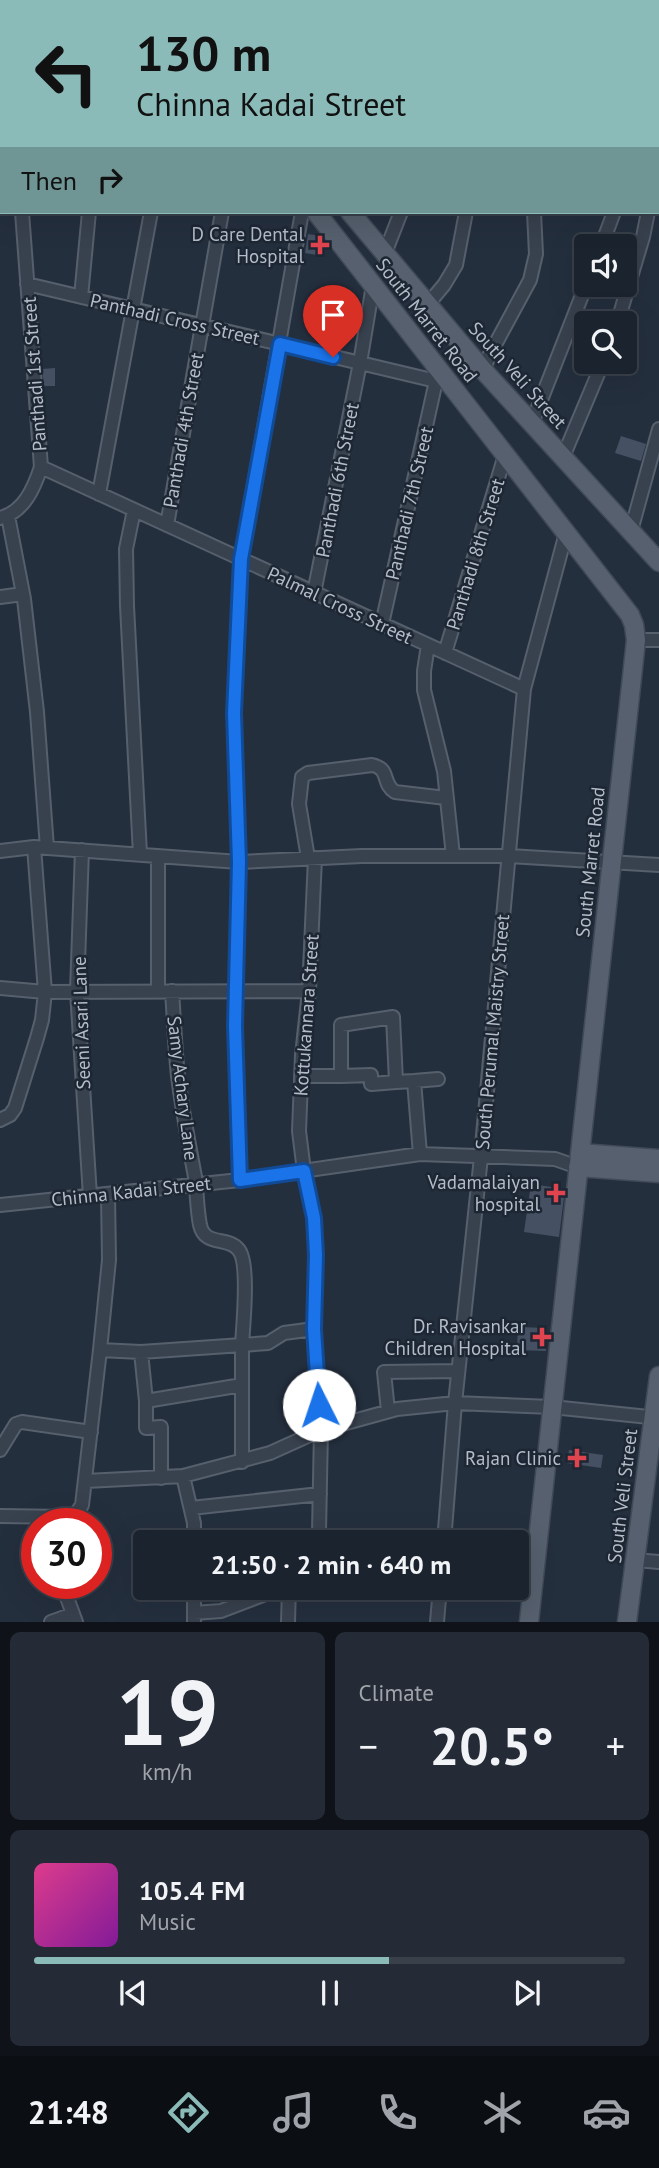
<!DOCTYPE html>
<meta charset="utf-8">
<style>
:root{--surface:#1b232e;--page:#242b36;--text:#f1f3f6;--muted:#a0a4aa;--line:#39404a;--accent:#8bbbb9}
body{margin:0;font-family:"PT Sans",sans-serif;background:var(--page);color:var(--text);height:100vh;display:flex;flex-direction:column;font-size:26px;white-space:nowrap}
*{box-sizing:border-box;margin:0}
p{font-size:23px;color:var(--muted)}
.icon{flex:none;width:38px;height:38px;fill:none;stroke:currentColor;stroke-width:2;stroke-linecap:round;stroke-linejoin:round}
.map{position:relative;height:1622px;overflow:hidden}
.panel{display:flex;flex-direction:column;gap:10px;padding:10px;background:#0f1319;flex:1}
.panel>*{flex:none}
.banner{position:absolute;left:0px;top:0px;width:660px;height:214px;box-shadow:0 7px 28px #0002,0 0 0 2px var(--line);background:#8bbbb9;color:#111;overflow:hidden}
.controls{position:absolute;left:574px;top:234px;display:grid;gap:14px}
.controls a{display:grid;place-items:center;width:63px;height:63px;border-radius:7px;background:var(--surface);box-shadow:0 7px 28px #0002,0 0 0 2px var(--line);font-size:35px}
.speed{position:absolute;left:21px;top:1508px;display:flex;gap:14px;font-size:35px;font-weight:700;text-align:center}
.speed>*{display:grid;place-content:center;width:91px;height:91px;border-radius:50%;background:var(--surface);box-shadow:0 7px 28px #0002,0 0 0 2px var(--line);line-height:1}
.speed .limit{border:10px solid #d22;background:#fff;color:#111}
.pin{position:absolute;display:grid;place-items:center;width:60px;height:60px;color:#fff;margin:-72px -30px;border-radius:50% 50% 50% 0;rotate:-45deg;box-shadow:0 0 7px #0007}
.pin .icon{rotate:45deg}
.me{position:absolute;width:77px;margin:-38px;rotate:356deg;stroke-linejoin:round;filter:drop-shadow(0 0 5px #0008)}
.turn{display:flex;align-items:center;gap:24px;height:147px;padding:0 21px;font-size:32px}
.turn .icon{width:91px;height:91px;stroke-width:2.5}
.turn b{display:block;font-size:49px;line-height:60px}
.then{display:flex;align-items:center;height:66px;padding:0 21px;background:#0003;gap:14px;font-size:26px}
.big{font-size:52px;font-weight:700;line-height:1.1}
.panel .tile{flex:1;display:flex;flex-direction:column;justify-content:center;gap:10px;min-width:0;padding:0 24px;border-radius:10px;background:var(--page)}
.panel .dial{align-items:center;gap:0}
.dial b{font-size:91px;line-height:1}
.song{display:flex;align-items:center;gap:21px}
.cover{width:84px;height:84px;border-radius:10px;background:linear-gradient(135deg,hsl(330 70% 55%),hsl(290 70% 35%))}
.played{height:7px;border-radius:4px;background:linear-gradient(90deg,var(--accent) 60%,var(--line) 60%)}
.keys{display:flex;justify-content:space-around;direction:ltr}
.heat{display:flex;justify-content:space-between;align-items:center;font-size:38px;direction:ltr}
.panel .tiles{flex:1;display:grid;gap:10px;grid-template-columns:1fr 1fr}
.tile:last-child{grid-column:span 2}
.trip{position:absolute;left:133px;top:1530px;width:396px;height:70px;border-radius:7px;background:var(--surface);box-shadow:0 7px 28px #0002,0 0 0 2px var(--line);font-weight:700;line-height:70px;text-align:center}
.tabs{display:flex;height:112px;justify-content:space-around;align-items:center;background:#0b0e12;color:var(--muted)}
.tabs .icon{width:49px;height:49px}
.tabs .on{color:var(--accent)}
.tabs b{font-size:32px;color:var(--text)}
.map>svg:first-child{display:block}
.building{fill:#455162}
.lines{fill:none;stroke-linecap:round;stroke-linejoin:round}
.minor-casing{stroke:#565f6c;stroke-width:16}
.tertiary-casing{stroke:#565f6c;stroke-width:18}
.primary-casing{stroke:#414a57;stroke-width:21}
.minor{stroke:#38414e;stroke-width:12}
.tertiary{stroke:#38414e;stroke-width:14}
.primary{stroke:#56606e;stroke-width:18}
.route-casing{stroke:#114b97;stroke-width:18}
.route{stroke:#1a73e8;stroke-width:12}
.health-dot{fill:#e0444e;stroke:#1d2633;stroke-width:2.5}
.labels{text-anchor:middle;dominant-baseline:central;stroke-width:5;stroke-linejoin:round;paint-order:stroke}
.poi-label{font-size:19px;fill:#b4bcc9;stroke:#1d2633;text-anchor:end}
.street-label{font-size:19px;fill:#b4bcc9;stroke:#1d2633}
</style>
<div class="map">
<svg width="659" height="1622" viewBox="0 0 659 1622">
<rect width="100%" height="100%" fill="#242f3e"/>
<path class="building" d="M308 234 320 236 326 243 323 256 305 253Z
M55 368V386H44L42 369Z
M621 436 646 444 641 461 615 453Z
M531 1184 565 1189 559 1237 524 1232Z
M518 1327 546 1328V1351L517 1350Z
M569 1450 603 1455 601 1468 567 1463Z"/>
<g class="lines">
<defs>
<path id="minor" d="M598 2V0
M658 99 659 96
M658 165 659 160
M601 247 614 212
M385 253 401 212
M27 284 436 381 443 375
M81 297 89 212
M428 304 444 285 456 265 466 212
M617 324 643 237 648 212
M483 370 490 354 530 280 536 254 534 212
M532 423 586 285
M563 457 603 362
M41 467 524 689
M99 494 151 212
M134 510 126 549 127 606 140 854
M8 516 24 599 37 712 47 848
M0 518C24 512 34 488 41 467L22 212
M167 525 222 212
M631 531 659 429
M314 593 360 363 373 285
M0 597 23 594
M382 624 436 381
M636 640H659
M428 645 424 671V690L444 771 453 856
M445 653 505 455
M82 850 77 991 90 1196
M0 851 34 847 239 862 362 856H509L659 865
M308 858 299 804 302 777 308 773 372 765C391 769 381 783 395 792L446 798
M315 858 309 991 302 1055 299 1131 304 1171 314 1218 316 1255 314 1329 321 1430 319 1532 316 1542
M0 988 45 992 309 991
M158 991V856
M172 991C174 1019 175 1048 178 1076 182 1110 189 1144 195 1177 197 1193 197 1210 200 1225 205 1247 227 1236 238 1249 250 1261 243 1326 242 1345L268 1343 284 1333 314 1329
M301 1076H341
M396 1082 371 1084V1075L341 1076V1025L393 1017 396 1082 414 1081
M0 1120 10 1115 15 1108 37 1038 42 1020 45 992 34 847
M420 1154 414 1081 438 1079
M240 1180 235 1026 239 862 234 714 241 559 302 212
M0 1205 240 1180 420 1154 555 1159 578 1167
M100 1350 141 1352 242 1345V1462
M141 1352 146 1401V1428L161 1427V1478
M146 1401 242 1385
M388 1411 384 1372 458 1371
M0 1450 16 1424 22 1422 91 1432
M183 1476 194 1523V1542
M86 1481 183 1476 270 1453 321 1430 397 1409 455 1403 552 1407 659 1418
M191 1508 320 1494
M0 1516 67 1517 76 1514 82 1505 100 1350 109 1260 108 1194
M444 1542 455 1403 481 1157 524 689 566 533
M635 1560 659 1562
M62 1584 76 1622
M194 1613 221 1611 276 1590H289
M51 1622 73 1614
M194 1622V1587
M288 1622 289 1587
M437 1622 440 1587"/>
<path id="tertiary" d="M658 121H659"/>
<path id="primary" d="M6 0V2
M0 113H2
M316 212 630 615 634 625 636 640 529 1622
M350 212 483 370 659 562
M580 1153 659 1159
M578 1167 659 1173
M627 1622 659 1376"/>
</defs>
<use href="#minor" class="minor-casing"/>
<use href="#tertiary" class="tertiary-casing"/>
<use href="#primary" class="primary-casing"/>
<use href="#minor" class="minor"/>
<use href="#tertiary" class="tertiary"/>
<use href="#primary" class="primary"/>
</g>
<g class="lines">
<defs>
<path id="route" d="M319 1405 314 1329 316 1255 314 1218 304 1171 240 1180 235 1026 239 862 234 713 241 559 280 344 333 357"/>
</defs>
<use href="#route" class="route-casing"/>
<use href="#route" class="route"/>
</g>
<g class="health-dot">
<path d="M316.5 234.5h7v7h7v7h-7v7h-7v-7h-7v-7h7z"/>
<path d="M552.5 1182.5h7v7h7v7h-7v7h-7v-7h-7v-7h7z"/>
<path d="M538.5 1326.5h7v7h7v7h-7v7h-7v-7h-7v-7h7z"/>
<path d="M573.5 1447.5h7v7h7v7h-7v7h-7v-7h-7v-7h7z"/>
</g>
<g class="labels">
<g class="poi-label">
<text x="304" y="234">D Care Dental<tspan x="304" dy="22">Hospital</tspan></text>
<text x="540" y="1182">Vadamalaiyan<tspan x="540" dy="22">hospital</tspan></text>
<text x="526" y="1326">Dr. Ravisankar<tspan x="526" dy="22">Children Hospital</tspan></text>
<text x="561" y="1458">Rajan Clinic</text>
</g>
<g class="street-label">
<text transform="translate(175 319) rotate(13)">Panthadi Cross Street</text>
<text transform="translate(427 320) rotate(52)">South Marret Road</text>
<text transform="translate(34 374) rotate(-94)">Panthadi 1st Street</text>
<text transform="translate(518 375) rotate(48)">South Veli Street</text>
<text transform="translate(183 430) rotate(-80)">Panthadi 4th Street</text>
<text transform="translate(337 480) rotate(-79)">Panthadi 6th Street</text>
<text transform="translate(409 503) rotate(-77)">Panthadi 7th Street</text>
<text transform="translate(475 554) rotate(-73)">Panthadi 8th Street</text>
<text transform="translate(340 605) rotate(25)">Palmal Cross Street</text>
<text transform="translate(590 862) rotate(-84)">South Marret Road</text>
<text transform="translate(306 1015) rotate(-86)">Kottukannara Street</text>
<text transform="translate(81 1023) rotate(-92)">Seeni Asari Lane</text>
<text transform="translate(492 1032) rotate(-85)">South Perumal Maistry Street</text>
<text transform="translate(183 1088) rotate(83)">Samy Achary Lane</text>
<text transform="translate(131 1191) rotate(-6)">Chinna Kadai Street</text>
<text transform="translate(622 1496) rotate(-83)">South Veli Street</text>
</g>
</g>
</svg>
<div class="controls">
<a><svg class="icon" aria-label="sound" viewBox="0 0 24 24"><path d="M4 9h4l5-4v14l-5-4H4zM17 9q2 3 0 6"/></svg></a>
<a><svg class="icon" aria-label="search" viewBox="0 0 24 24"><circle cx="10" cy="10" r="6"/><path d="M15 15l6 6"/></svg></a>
</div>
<div class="speed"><div class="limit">30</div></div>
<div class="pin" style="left:333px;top:357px;background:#d93025"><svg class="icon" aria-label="arrive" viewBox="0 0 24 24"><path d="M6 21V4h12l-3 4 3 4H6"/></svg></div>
<svg class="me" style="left:319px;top:1405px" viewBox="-20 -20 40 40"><circle r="19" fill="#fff"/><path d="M0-13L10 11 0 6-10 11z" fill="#1a73e8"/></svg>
<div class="trip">21:50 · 2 min · 640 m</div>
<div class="banner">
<div class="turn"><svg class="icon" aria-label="left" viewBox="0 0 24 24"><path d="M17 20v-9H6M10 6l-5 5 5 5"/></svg><div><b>130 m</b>Chinna Kadai Street</div></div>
<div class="then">Then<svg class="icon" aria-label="right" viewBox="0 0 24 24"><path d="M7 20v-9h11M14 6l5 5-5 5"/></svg></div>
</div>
</div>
<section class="panel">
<div class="tiles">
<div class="tile dial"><b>19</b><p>km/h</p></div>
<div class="tile"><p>Climate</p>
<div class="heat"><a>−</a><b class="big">20.5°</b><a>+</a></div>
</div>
<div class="tile">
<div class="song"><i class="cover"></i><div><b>105.4 FM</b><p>Music</p></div></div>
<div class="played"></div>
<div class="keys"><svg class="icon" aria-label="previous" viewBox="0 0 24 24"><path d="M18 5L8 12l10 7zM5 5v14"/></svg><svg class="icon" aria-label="pause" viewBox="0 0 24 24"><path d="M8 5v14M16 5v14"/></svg><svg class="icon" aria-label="next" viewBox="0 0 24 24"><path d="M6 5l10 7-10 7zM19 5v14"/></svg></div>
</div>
</div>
</section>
<nav class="tabs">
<b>21:48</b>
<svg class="icon on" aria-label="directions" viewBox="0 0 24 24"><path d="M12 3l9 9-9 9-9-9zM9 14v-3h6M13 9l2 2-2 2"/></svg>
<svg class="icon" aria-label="music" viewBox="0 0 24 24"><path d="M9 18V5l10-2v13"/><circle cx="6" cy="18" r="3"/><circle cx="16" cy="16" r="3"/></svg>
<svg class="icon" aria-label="phone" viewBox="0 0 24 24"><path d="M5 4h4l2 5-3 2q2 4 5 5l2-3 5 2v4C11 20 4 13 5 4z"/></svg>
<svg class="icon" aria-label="climate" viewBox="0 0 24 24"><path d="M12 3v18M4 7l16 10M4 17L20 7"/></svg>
<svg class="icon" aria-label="car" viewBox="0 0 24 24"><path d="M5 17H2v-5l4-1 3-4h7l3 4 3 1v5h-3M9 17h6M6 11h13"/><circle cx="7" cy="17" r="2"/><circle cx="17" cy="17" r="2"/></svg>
</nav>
